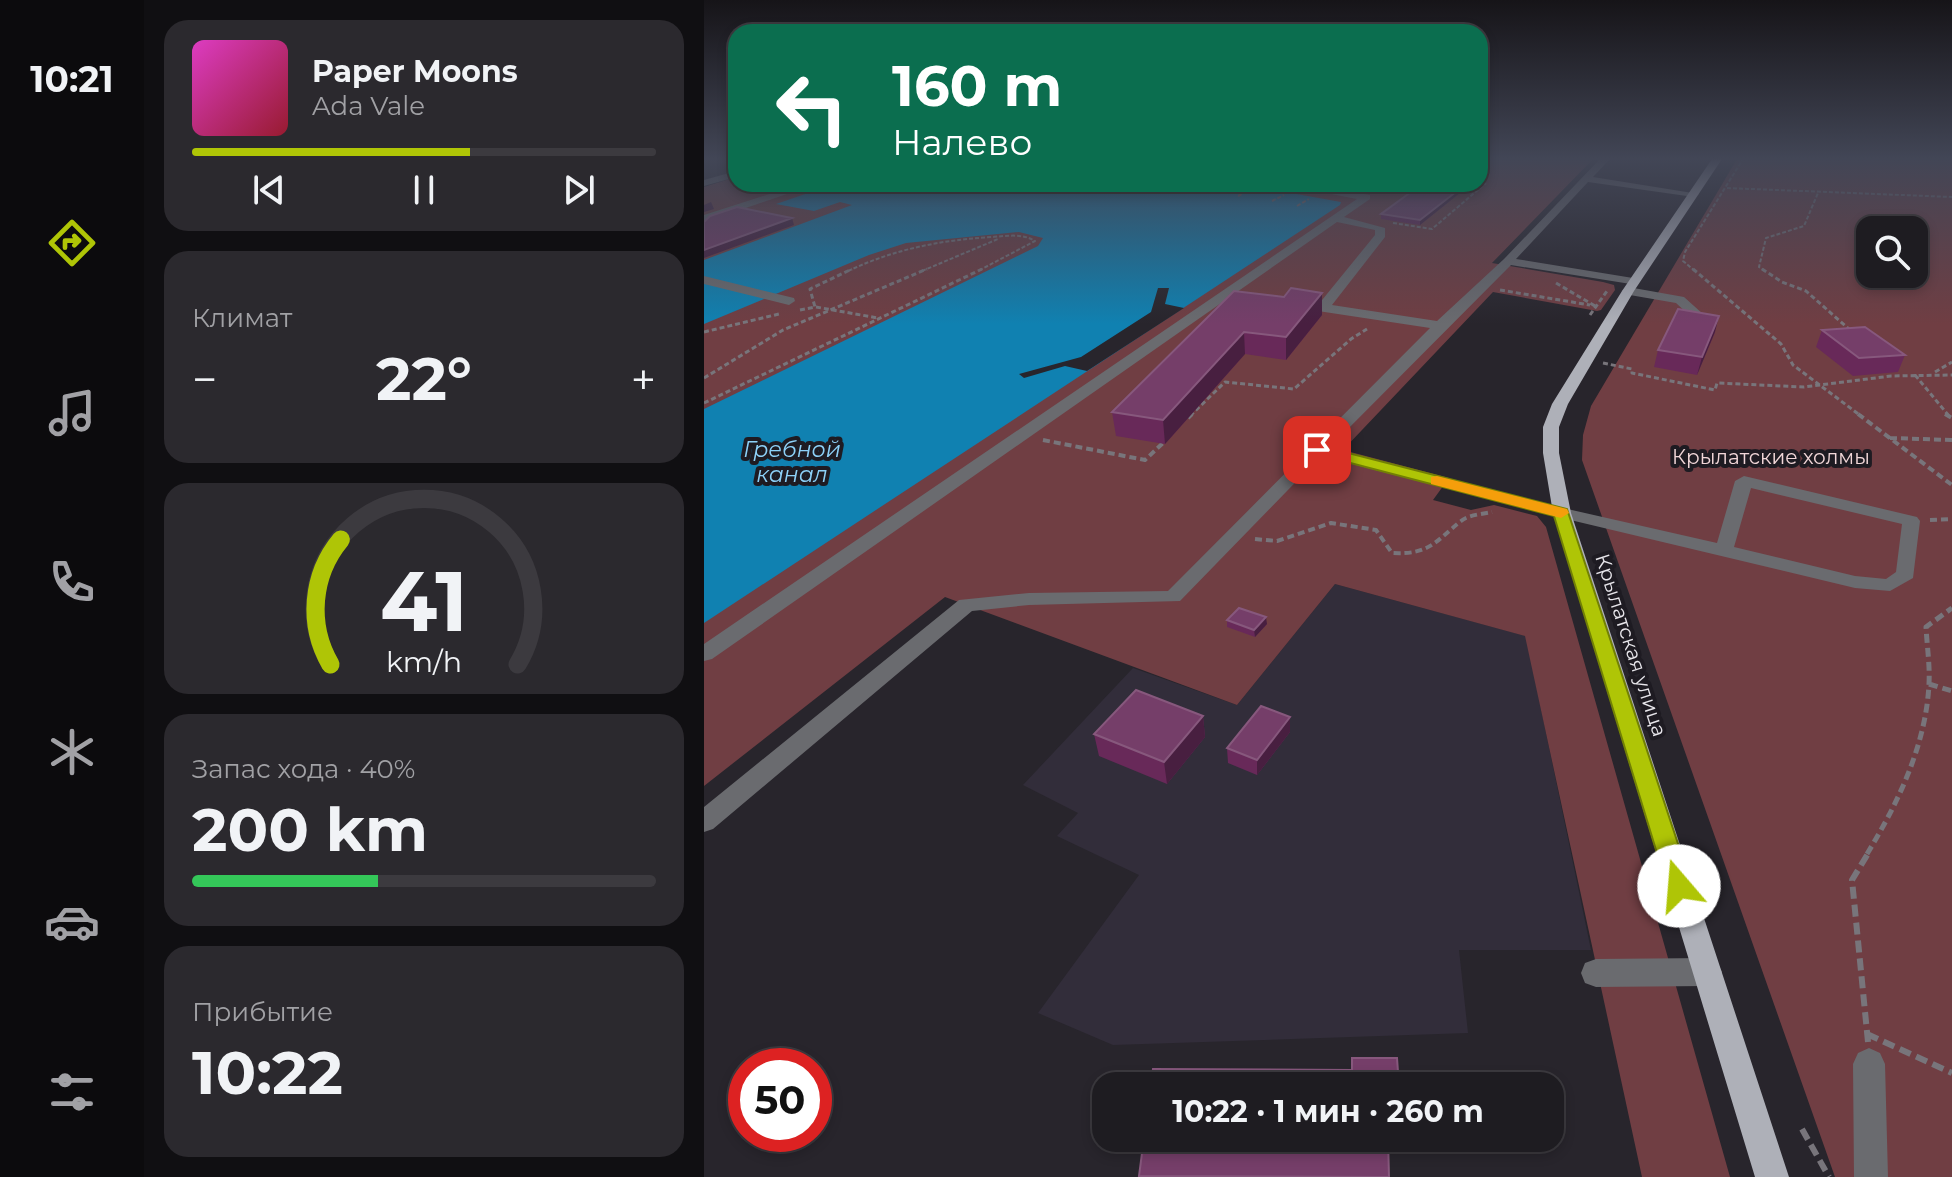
<!DOCTYPE html>
<html lang="ru">
<meta charset="utf-8">
<style>
:root{--surface:#1e1c21;--page:#2b292e;--text:#f1f3f6;--muted:#a1a1a5;--line:#3c3a3f;--accent:#afc506}
body{margin:0;font-family:Montserrat,sans-serif;background:var(--page);color:var(--text);height:100vh;display:flex;flex-direction:column;font-size:30px;white-space:nowrap}
*{box-sizing:border-box;margin:0}
p{font-size:26px;color:var(--muted)}
.icon{flex:none;width:44px;height:44px;fill:none;stroke:currentColor;stroke-width:2;stroke-linecap:round;stroke-linejoin:round}
.map{position:relative;flex:1;overflow:hidden}
.side{display:flex;flex-direction:column;gap:20px;padding:20px;background:#100f12;width:560px}
.side>*{flex:none}
.hud{position:absolute;left:24px;top:24px;width:760px;height:168px;border-radius:24px;box-shadow:0 4px 12px #0003,0 0 0 2px var(--line);background:#0b6e4f;color:#fff;overflow:hidden}
.buttons{position:absolute;left:1152px;top:216px;display:grid;gap:16px}
.buttons a{display:grid;place-items:center;width:72px;height:72px;border-radius:16px;background:var(--surface);box-shadow:0 4px 12px #0003,0 0 0 2px var(--line);font-size:40px}
.speed{position:absolute;left:24px;top:1048px;display:flex;gap:16px;font-size:40px;font-weight:700;text-align:center}
.speed>*{display:grid;place-content:center;width:104px;height:104px;border-radius:50%;background:var(--surface);box-shadow:0 4px 12px #0003,0 0 0 2px var(--line);line-height:1}
.speed .limit{border:12px solid #d22;background:#fff;color:#111}
.pin{position:absolute;display:grid;place-items:center;width:68px;height:68px;color:#fff;margin:-34px;border-radius:16px;box-shadow:0 4px 12px #0006}
.me{position:absolute;width:88px;margin:-44px;rotate:342deg;stroke-linejoin:round;filter:drop-shadow(0 0 6px #0008)}
.turn{display:flex;align-items:center;gap:28px;height:168px;padding:0 32px;font-size:36px}
.turn .icon{width:104px;height:104px;stroke-width:2.5}
.turn b{display:block;font-size:56px;line-height:68px}
.big{font-size:60px;font-weight:700;line-height:1.1}
.side .widget{flex:1;display:flex;flex-direction:column;justify-content:center;gap:12px;min-width:0;padding:0 28px;border-radius:24px;background:var(--page)}
.side .dial{align-items:center;gap:0}
.dial svg{height:208px;overflow:visible;fill:none;stroke:var(--line);stroke-width:7;stroke-linecap:round;text-anchor:middle}
.dial text{fill:var(--text);stroke:none}
.song{display:flex;align-items:center;gap:24px}
.cover{width:96px;height:96px;border-radius:12px;background:linear-gradient(135deg,hsl(310 70% 55%),hsl(350 70% 35%))}
.played{height:8px;border-radius:4px;background:linear-gradient(90deg,var(--accent) 60%,var(--line) 60%)}
.keys{display:flex;justify-content:space-around;direction:ltr}
.heat{display:flex;justify-content:space-between;align-items:center;font-size:44px;direction:ltr}
.charge{height:12px;border-radius:6px;background:linear-gradient(90deg,#34c759 40%,var(--line) 0)}
.trip{position:absolute;left:388px;top:1072px;width:472px;height:80px;border-radius:24px;background:var(--surface);box-shadow:0 4px 12px #0003,0 0 0 2px var(--line);font-weight:700;line-height:80px;text-align:center}
main{display:flex;flex:1;min-height:0}
.tabs{display:flex;flex-direction:column;width:144px;justify-content:space-around;align-items:center;background:#0c0b0d;color:var(--muted)}
.tabs .icon{width:56px;height:56px}
.tabs .on{color:var(--accent)}
.tabs b{font-size:36px;color:var(--text)}
.map>svg:first-child{display:block}
.built{fill:#322d3a}
.green{fill:#703e43;fill-rule:evenodd}
.water{fill:#1081b1}
.pier{fill:#28252c}
.lines{fill:none;stroke-linecap:round;stroke-linejoin:round}
.path-far4{stroke:#78757b;stroke-width:2;stroke-dasharray:4 2;stroke-linecap:butt}
.path-far3{stroke:#78757b;stroke-width:3;stroke-dasharray:5 3;stroke-linecap:butt}
.path-far2{stroke:#78757b;stroke-width:4;stroke-dasharray:7 4;stroke-linecap:butt}
.path-far1{stroke:#78757b;stroke-width:5;stroke-dasharray:9 5;stroke-linecap:butt}
.path{stroke:#78757b;stroke-width:6;stroke-dasharray:12 6;stroke-linecap:butt}
.minor{fill:#6a6b6f;fill-rule:evenodd}
.major{fill:#aeb0b8;fill-rule:evenodd}
.wall{fill:#682959}
.shaded-wall{fill:#481f40}
.building{fill:#753e69;stroke:#87587d;stroke-width:2}
.route{fill:#afc506;stroke:#728004;stroke-width:2}
.slow{fill:#f59e0b}
.labels{text-anchor:middle;dominant-baseline:central;stroke-width:8;stroke-linejoin:round;paint-order:stroke}
.park-label{font-size:20px;fill:#f2d7d9;stroke:#1e1b22}
.street-label{font-size:20px;fill:#e8e6eb;stroke:#1e1b22}
.water-label{font-size:22px;font-style:italic;fill:#8dd1f8;stroke:#1e1b22}
</style>
<main>
<nav class="tabs">
<b>10:21</b>
<svg class="icon on" aria-label="directions" viewBox="0 0 24 24"><path d="M12 3l9 9-9 9-9-9zM9 14v-3h6M13 9l2 2-2 2"/></svg>
<svg class="icon" aria-label="music" viewBox="0 0 24 24"><path d="M9 18V5l10-2v13"/><circle cx="6" cy="18" r="3"/><circle cx="16" cy="16" r="3"/></svg>
<svg class="icon" aria-label="phone" viewBox="0 0 24 24"><path d="M5 4h4l2 5-3 2q2 4 5 5l2-3 5 2v4C11 20 4 13 5 4z"/></svg>
<svg class="icon" aria-label="climate" viewBox="0 0 24 24"><path d="M12 3v18M4 7l16 10M4 17L20 7"/></svg>
<svg class="icon" aria-label="car" viewBox="0 0 24 24"><path d="M5 17H2v-5l4-1 3-4h7l3 4 3 1v5h-3M9 17h6M6 11h13"/><circle cx="7" cy="17" r="2"/><circle cx="17" cy="17" r="2"/></svg>
<svg class="icon" aria-label="filters" viewBox="0 0 24 24"><path d="M4 7h16M4 17h16"/><circle cx="9" cy="7" r="2"/><circle cx="15" cy="17" r="2"/></svg>
</nav>
<section class="side">
<div class="widget">
<div class="song"><i class="cover"></i><div><b>Paper Moons</b><p>Ada Vale</p></div></div>
<div class="played"></div>
<div class="keys"><svg class="icon" aria-label="previous" viewBox="0 0 24 24"><path d="M18 5L8 12l10 7zM5 5v14"/></svg><svg class="icon" aria-label="pause" viewBox="0 0 24 24"><path d="M8 5v14M16 5v14"/></svg><svg class="icon" aria-label="next" viewBox="0 0 24 24"><path d="M6 5l10 7-10 7zM19 5v14"/></svg></div>
</div>
<div class="widget"><p>Климат</p>
<div class="heat"><a>−</a><b class="big">22°</b><a>+</a></div>
</div>
<div class="widget dial"><svg viewBox="0 0 100 80">
<path d="M14 69A42 42 0 1 1 86 69"/>
<path d="M14 69A42 42 0 0 1 18 21" stroke="#afc506"/>
<text x="50" y="56" font-size="32" font-weight="700">41</text>
<text x="50" y="72" font-size="11">km/h</text>
</svg></div>
<div class="widget"><p>Запас хода · 40%</p><b class="big">200 km</b><div class="charge"></div></div>
<div class="widget"><p>Прибытие</p><b class="big">10:22</b></div>
</section>
<div class="map">
<svg width="1248" height="1177" viewBox="0 0 1248 1177">
<rect width="100%" height="100%" fill="#28252c"/>
<path class="built" d="M631 584 822 636 887 950H755L764 1033 409 1045 334 1013 435 875 353 836 374 813 319 785 429 668 533 705Z"/>
<path class="green" d="M776 159H889L788 263 899 282 910 285 911 290 897 310 893 311 789 292 639 450 745 478 729 500 767 510 790 505 833 516 842 527 1026 1177H938L821 636 631 584 533 705 241 597 0 786V187L32 177V184H776Z
M1033 159H1248V1177H1131L878 460 879 435 887 406ZM1166 230H1210V274H1166Z"/>
<path class="water" d="M205 184H537L637 202 636 205 0 623V409L334 246 339 238 315 232 202 243 165 255 0 324V260L148 205 136 202 110 211 72 204 113 190Z"/>
<path class="pier" d="M454 288H465L461 304 480 308 383 371 361 366 320 378 315 374 377 357 447 312Z"/>
<g class="lines">
<path class="path-far4" d="M1023 188 1248 197
M498 190 510 184
M534 196 557 184
M568 201 580 195
M593 206 605 199
M689 223 728 229 782 183
M144 271C191 249 237 240 288 237 303 236 318 233 331 241L274 271
M218 271 294 239
M991 271 979 261 981 252 1039 159
M1061 271 1055 267 1062 238 1100 226 1114 193"/>
<path class="path-far3" d="M989 269 1077 344 1089 365 1157 416
M1058 269 1078 282 1102 291 1146 330
M852 283 891 306
M796 290 886 305
M112 307 174 318
M96 310 111 307 106 289 148 269
M886 315 903 291
M0 332 75 314
M899 363 928 369V373L1011 390 1013 383 1100 387 1187 376 1248 375
M1231 372 1248 362
M1211 375 1245 416
M0 378 79 330 223 269
M0 403 278 269
M486 416 521 382 590 389 647 339 663 329"/>
<path class="path-far2" d="M1154 414 1248 485
M1241 414 1248 418
M484 418 488 414
M1186 438 1248 440
M339 440 441 460 461 441
M1226 520 1248 519
M551 539 573 541 627 523 672 530 688 553C725 555 731 542 757 521 764 515 778 514 788 512"/>
<path class="path-far1" d="M1225 684 1248 691
M1163 854C1194 803 1222 745 1225 684 1226 665 1223 646 1222 627L1248 608"/>
<path class="path" d="M1163 1034 1248 1073
M1164 1042 1148 880 1165 852
M1098 1129 1125 1177"/>
<path class="minor" d="M896 159H906L889 177 995 194 990 197 884 182 812 259 929 278 935 282 933 285 807 265 625 448 859 508 1013 543 1031 481 1040 476 1213 517 1216 521 1209 578 1186 591 1151 588 858 518 617 456 476 601 325 605 268 611 9 829 0 832V807L255 600 325 593 464 591 726 328 614 311V305L671 235V230L633 222 8 659 0 661V644L653 199 576 184H599L666 195V199L640 217 681 228V237L628 305 733 321 800 259ZM1047 488 1198 524 1192 572 1182 579 1151 576 1030 547Z
M32 171V177L0 186V180Z
M97 184H112L7 220 0 228V215Z
M0 276 90 298 91 301 85 305 0 284Z
M924 287 980 297 1009 323 997 326 972 303 920 294 918 291Z
M1003 958 1013 962 1018 972 1013 982 1003 986 892 987 881 983 877 973 881 963 892 959Z
M1165 1048 1176 1053 1181 1064 1184 1177H1150L1149 1064 1154 1053Z"/>
<path class="major" d="M1008 159H1018L930 291 864 404 855 427V453L867 513 1085 1177H1051L849 513 839 453V427L848 404 918 291Z"/>
</g>
<path class="wall" d="M767 184 716 225 677 219V214Z
M618 293V315L582 360 541 354 461 444 412 436 408 412 580 297Z
M1118 330 1201 355 1194 372 1149 376 1112 347Z
M1011 332 993 375 950 367 954 350Z
M523 620 563 624 551 637 523 627Z
M499 716 501 737 463 784 395 756 390 734Z
M586 717V732L553 775 524 763 523 748Z"/>
<path class="shaded-wall" d="M762 184H767L716 225V220Z
M7 202 10 209 0 212V205Z
M88 218 90 225 0 258V250Z
M618 293V315L582 360V337Z
M1015 316 1011 332 993 375 998 357Z
M540 332 541 354 461 444 459 420Z
M562 617 563 624 551 637 550 630Z
M499 716 501 737 463 784 460 762Z
M586 717V732L553 775V760Z"/>
<path class="building" d="M718 184H762L716 220 677 214Z
M33 207 88 218 0 250V222L6 216Z
M587 288 618 293 582 337 540 332 459 420 408 412 530 291 580 297Z
M974 309 1015 316 998 357 954 350Z
M1161 327 1201 355 1155 358 1118 330Z
M535 608 562 617 550 630 523 620Z
M432 690 499 716 460 762 390 734Z
M557 706 586 717 553 760 523 748Z
M648 1058H693L695 1086H447L449 1069 648 1070Z
M440 1138H684L685 1177 435 1176Z"/>
<linearGradient id="sky" x2="0" y2="1"><stop stop-color="#161418"/><stop offset="0.49" stop-color="#424656"/><stop offset="1" stop-color="#424656" stop-opacity="0"/></linearGradient>
<rect width="1248" height="324" fill="url(#sky)"/>
<path class="route" d="M613 445 863 509 988 886 984 893 975 896 967 893 963 886 850 516 608 453V447Z"/>
<path class="slow" d="M733 476 863 509 865 513 857 518 727 484V477Z"/>
<g class="labels">
<g class="park-label">
<text x="1067" y="457">Крылатские холмы</text>
</g>
<g class="street-label">
<text transform="translate(927 645) rotate(72)">Крылатская улица</text>
</g>
<g class="water-label">
<text x="88" y="449">Гребной<tspan x="88" dy="25">канал</tspan></text>
</g>
</g>
</svg>
<div class="buttons">
<a><svg class="icon" aria-label="search" viewBox="0 0 24 24"><circle cx="10" cy="10" r="6"/><path d="M15 15l6 6"/></svg></a>
</div>
<div class="speed"><div class="limit">50</div></div>
<div class="pin" style="left:613px;top:450px;background:#d93025"><svg class="icon" aria-label="arrive" viewBox="0 0 24 24"><path d="M6 21V4h12l-3 4 3 4H6"/></svg></div>
<svg class="me" style="left:975px;top:886px" viewBox="-20 -20 40 40"><circle r="19" fill="#fff"/><path d="M0-13L10 11 0 6-10 11z" fill="#afc506"/></svg>
<div class="trip">10:22 · 1 мин · 260 m</div>
<div class="hud">
<div class="turn"><svg class="icon" aria-label="left" viewBox="0 0 24 24"><path d="M17 20v-9H6M10 6l-5 5 5 5"/></svg><div><b>160 m</b>Налево</div></div>
</div>
</div>
</main>
